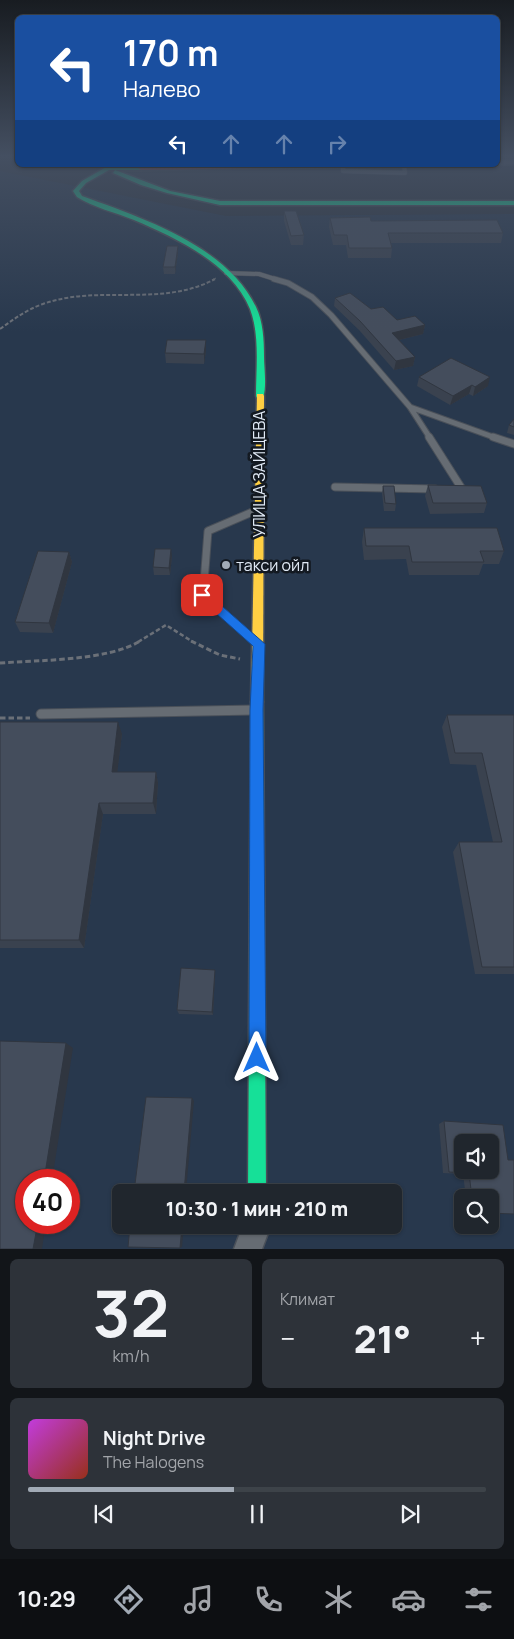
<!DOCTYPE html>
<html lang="ru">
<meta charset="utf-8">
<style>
:root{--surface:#20262d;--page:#2d3239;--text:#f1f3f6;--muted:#a2a5aa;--line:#3d4349;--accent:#a1aab5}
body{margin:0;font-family:Manrope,sans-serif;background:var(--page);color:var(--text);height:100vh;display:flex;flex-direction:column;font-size:19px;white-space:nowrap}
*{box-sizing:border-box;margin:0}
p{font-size:16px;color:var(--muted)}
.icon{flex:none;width:28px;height:28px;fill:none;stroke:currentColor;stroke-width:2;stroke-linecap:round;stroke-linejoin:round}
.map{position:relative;height:1249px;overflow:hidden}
.side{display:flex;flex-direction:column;gap:10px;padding:10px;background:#121519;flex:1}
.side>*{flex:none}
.guide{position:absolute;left:15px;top:15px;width:485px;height:152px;border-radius:8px;box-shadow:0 1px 4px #0004,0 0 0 1px var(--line);background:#1a4fa0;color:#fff;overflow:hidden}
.buttons{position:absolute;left:454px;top:1134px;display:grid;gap:10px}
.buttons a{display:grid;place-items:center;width:45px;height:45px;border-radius:8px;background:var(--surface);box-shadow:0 1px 4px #0004,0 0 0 1px var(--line);font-size:25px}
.speed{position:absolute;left:15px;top:1169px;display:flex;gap:10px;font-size:25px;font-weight:700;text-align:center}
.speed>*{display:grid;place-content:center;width:65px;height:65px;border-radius:50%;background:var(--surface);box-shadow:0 1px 4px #0004,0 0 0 1px var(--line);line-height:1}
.speed .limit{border:8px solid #d22;background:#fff;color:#111}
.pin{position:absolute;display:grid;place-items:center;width:42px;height:42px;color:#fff;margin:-21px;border-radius:10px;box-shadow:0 2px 8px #0006}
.me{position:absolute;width:55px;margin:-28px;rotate:0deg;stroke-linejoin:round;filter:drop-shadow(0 0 4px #0008)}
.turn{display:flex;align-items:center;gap:18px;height:105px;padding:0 25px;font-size:22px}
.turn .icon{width:65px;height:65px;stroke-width:2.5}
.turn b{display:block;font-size:35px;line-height:42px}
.lanes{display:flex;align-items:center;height:48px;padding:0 25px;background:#0003;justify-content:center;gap:25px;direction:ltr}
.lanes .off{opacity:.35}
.big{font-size:38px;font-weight:800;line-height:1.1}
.side .card{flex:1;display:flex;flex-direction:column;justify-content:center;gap:8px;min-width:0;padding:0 18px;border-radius:8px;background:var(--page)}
.side .dial{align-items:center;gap:0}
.dial b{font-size:65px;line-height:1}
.song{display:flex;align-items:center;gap:15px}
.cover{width:60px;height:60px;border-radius:8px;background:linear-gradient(135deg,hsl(290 70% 55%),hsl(10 70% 35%))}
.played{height:5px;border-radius:2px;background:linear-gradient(90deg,var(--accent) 45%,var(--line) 45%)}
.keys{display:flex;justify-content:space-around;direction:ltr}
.heat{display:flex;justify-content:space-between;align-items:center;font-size:28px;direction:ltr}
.side .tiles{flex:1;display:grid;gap:10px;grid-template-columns:1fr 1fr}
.card:last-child{grid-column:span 2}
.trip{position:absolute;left:112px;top:1184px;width:290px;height:50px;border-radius:8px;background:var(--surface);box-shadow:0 1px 4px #0004,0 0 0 1px var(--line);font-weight:800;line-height:50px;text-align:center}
.tab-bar{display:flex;height:80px;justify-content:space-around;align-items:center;background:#0d0f12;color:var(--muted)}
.tab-bar .icon{width:35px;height:35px}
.tab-bar .current{color:var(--accent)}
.tab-bar b{font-size:22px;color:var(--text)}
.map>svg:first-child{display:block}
.built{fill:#28384d;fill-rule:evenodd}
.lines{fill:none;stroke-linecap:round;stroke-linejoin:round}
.lane-far3-casing{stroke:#4a5059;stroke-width:5}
.lane-far2-casing{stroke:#4a5059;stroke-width:7}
.lane-far1-casing{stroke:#4a5059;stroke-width:9}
.lane-casing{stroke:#4a5059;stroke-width:11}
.street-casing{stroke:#4a5059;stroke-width:3}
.fast-casing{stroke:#4a5059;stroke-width:3}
.slow-casing{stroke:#4a5059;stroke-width:3}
.jam-casing{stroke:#4a5059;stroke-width:3}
.path-far3{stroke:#6b7078;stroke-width:1;stroke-dasharray:2.5 1;stroke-linecap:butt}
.path-far2{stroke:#6b7078;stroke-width:2;stroke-dasharray:4 2;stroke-linecap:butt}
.path-far1{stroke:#6b7078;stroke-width:2.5;stroke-dasharray:4.5 2.5;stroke-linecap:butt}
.path{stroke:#6b7078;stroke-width:3;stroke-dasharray:5.5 3;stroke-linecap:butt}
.lane-far3{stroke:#666c73;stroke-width:4}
.lane-far2{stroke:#666c73;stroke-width:5}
.lane-far1{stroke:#666c73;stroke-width:7}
.lane{stroke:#666c73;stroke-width:9}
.street{fill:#666c73;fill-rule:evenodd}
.fast{fill:#16e098;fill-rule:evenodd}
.slow{fill:#ffcf43;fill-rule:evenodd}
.jam{fill:#f24e42;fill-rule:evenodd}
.wall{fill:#3a424f}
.shaded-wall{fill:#303640}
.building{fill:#444d5c;stroke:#303640;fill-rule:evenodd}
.route{fill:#1a73e8;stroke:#114b97}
.poi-dot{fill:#a1aab5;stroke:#131921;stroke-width:2}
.labels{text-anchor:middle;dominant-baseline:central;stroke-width:5;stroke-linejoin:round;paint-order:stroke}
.street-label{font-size:16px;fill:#e1eaf6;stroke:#131921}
.poi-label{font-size:16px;fill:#e1eaf6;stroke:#131921;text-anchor:start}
</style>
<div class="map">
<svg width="514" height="1249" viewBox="0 0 514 1249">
<rect width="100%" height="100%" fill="#2b323c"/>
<path class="built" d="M0 171 226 216 514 214V1249H0ZM462 1142H490V1170H462ZM26 1180H69V1222H26ZM121 1192H394V1225H121ZM462 1198H490V1225H462Z"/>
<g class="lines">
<defs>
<path id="lane-far3" d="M343 165V171L405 173 404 165
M226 273 259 274 278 280"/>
<path id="lane-far2" d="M274 279 288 283 312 297 331 315 410 407 496 438
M410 407 430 438"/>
<path id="lane-far1" d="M429 437 462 489H459
M493 437 514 444
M335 487 435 489
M254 640 203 595 208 531 257 510"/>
<path id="lane" d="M41 714 255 710"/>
<path id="street" d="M514 160V164L498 165H497L498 161Z
M243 1225H271L262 1249H234Z"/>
<path id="fast" d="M108 166H141L144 168 141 170H109L86 183 79 191 82 196C142 218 226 245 256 307 263 321 264 340 264 356 264 368 267 386 263 398H257L256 396C256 368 260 335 250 309 231 263 176 238 134 220 117 213 92 207 77 197L73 191 82 181Z
M115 170 170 191 220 201H514V205H220L167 193 141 185 113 173Z
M257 697 261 698 263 702 266 1192H248L251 702 253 698Z"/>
<path id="slow" d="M257 394H263L264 396 263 702 261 706 257 707 253 706 251 702Z"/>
<path id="jam" d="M234 165H346L343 167 141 170 138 168 141 166Z"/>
</defs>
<use href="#lane-far3" class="lane-far3-casing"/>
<use href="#lane-far2" class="lane-far2-casing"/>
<use href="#lane-far1" class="lane-far1-casing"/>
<use href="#lane" class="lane-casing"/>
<use href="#street" class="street-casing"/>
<use href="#fast" class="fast-casing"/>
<use href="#slow" class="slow-casing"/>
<use href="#jam" class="jam-casing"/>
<path class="path-far3" d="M212 280 216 278"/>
<path class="path-far2" d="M0 329C14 319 26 310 43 304 98 284 161 308 215 279"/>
<path class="path-far1" d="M138 642 166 625 193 642"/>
<path class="path" d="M191 641 220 655 240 659
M0 663C39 660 108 661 140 641
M0 718H30"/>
<use href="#lane-far3" class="lane-far3"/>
<use href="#lane-far2" class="lane-far2"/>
<use href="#lane-far1" class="lane-far1"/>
<use href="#lane" class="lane"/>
<use href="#street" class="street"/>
<use href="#fast" class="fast"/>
<use href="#slow" class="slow"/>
<use href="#jam" class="jam"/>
</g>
<path class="wall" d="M284 211 304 235 303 245H291L284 221Z
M330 218 371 221 503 233 501 243H391L392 248 391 258H348L346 245H333L329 227Z
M178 246V253L175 274H164L163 267Z
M335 298 371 309 397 320 425 325 423 334 399 340 415 357 413 366 394 370 359 330 334 306Z
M206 351 204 364 166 363 165 353Z
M419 377 488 386 473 396 469 394 450 405 417 386Z
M514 419V435L507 433 509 425Z
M428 485 487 503 484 513 430 514 425 496Z
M383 486 396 504 395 511H384L382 493Z
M364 528 504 551 499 564H483L479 575H409L406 559 364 560 362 542Z
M69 552 72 562 53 633 20 632 15 622Z
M172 556 170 575H154L153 567Z
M447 715 514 716V974H475L453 852 459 842H493L476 765 450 764 442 727Z
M0 722 122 734 117 772H156L158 783 156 814H103L84 948H0Z
M215 974 213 1015 179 1014 177 1010Z
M444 1121 508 1160 490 1198H466L463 1174 443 1173 439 1124Z"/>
<path class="shaded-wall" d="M178 246V253L175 274V267Z
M425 325 423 334 391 342 392 333Z
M206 340V351L204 364V354Z
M415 357 413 366 394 370 396 361Z
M490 377 488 386 473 396 475 387Z
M472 385 469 394 450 405 453 396Z
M171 549 172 556 170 575 169 568Z
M69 552 72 562 53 633 49 623Z
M118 722 122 734 116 783 112 772Z
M156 772 158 783 156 814 153 803Z
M99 803 103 814 84 948 79 940Z
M215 970V974L213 1015 212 1012Z
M66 1043 73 1048 52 1180H44Z
M192 1098 194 1101 186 1192H184Z
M38 1222H46L42 1249H33Z
M182 1225H184L182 1247 180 1248Z"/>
<path class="building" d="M284 211H296L304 235 291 236Z
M370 217 371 221 497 220 503 233H388L392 248H349L347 235H334L330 218Z
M167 246H178L175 267H163Z
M350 293 371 309 383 307 397 320 415 316 425 325 392 333 415 357 396 361 360 321 335 298Z
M167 340H206L204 354 165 353Z
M451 358 490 377 475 387 472 385 453 396 419 377Z
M514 419V427L509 425Z
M428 485 481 486 487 503H433Z
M383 486H394L396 504 385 503Z
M364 528H497L504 551H480L484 562H412L409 546H366Z
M155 549H171L169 568 153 567Z
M38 551 69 552 49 623 15 622Z
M447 715H514V967H482L459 842H502L482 753H455Z
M0 722H118L112 772H156L153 803H99L79 940H0Z
M181 968 215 970 212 1012 177 1010Z
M0 1041 66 1043 44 1180H26V1222H38L33 1249H0Z
M146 1097 192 1098 184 1192H134Z
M444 1121 503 1125 508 1160H514V1214L490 1213V1198H472L469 1173 449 1172ZM462 1142H490V1170H462Z
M130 1225H182L180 1248 128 1247Z"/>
<linearGradient id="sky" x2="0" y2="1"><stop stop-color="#181c21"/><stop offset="0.47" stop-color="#444f61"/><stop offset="1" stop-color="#444f61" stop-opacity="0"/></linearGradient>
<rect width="514" height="332" fill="url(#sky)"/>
<path class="route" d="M202 591 206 592 265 644 263 710 266 1058 263 1063 257 1066 251 1063 249 1058 250 710 253 646 199 598 197 595 199 592Z"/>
<circle class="poi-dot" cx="226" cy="565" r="5"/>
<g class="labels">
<g class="street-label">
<text transform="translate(259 474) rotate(-90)">УЛИЦА ЗАЙЦЕВА</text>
</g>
<g class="poi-label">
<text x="236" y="565">такси ойл</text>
</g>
</g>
</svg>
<div class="buttons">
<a><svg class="icon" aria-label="sound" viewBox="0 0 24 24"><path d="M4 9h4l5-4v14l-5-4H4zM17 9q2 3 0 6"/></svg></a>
<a><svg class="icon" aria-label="search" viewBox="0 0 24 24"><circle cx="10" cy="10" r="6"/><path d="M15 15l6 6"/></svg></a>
</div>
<div class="speed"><div class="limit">40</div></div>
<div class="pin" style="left:202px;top:595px;background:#d93025"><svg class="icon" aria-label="arrive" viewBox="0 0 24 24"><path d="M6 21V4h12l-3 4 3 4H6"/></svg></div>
<svg class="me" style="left:257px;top:1058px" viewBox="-20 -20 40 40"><path d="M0-17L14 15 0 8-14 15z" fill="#1a73e8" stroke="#fff" stroke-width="4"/></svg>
<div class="trip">10:30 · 1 мин · 210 m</div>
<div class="guide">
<div class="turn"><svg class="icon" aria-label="left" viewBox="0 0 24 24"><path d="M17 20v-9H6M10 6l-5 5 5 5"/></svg><div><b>170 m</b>Налево</div></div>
<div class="lanes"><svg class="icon" aria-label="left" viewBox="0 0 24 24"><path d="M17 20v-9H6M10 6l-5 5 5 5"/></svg><svg class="icon off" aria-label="ahead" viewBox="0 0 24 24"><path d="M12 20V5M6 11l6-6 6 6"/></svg><svg class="icon off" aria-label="ahead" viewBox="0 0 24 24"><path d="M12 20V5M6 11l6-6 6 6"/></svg><svg class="icon off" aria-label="right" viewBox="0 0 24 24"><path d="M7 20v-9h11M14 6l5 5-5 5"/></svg></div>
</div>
</div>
<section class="side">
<div class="tiles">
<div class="card dial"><b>32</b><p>km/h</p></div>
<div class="card"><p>Климат</p>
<div class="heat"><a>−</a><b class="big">21°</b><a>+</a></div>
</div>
<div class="card">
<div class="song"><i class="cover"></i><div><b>Night Drive</b><p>The Halogens</p></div></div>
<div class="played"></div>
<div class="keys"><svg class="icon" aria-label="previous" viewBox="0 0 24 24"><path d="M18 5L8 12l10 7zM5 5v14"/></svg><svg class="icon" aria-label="pause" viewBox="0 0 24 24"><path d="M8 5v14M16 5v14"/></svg><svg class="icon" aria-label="next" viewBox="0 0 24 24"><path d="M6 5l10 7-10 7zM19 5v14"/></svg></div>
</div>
</div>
</section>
<nav class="tab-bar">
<b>10:29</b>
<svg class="icon current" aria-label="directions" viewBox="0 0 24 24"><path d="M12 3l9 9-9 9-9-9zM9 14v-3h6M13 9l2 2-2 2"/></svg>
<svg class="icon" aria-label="music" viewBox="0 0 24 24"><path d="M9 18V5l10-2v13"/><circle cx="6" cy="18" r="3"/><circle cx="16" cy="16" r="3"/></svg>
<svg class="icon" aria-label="phone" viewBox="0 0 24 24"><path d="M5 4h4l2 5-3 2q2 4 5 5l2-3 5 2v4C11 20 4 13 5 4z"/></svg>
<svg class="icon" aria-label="climate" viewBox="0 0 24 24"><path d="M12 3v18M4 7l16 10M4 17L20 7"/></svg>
<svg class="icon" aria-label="car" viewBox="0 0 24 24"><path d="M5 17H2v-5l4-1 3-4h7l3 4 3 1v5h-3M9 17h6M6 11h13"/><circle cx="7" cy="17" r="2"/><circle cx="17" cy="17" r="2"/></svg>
<svg class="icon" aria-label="filters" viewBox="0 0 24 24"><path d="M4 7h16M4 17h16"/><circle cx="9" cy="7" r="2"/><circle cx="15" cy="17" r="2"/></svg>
</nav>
